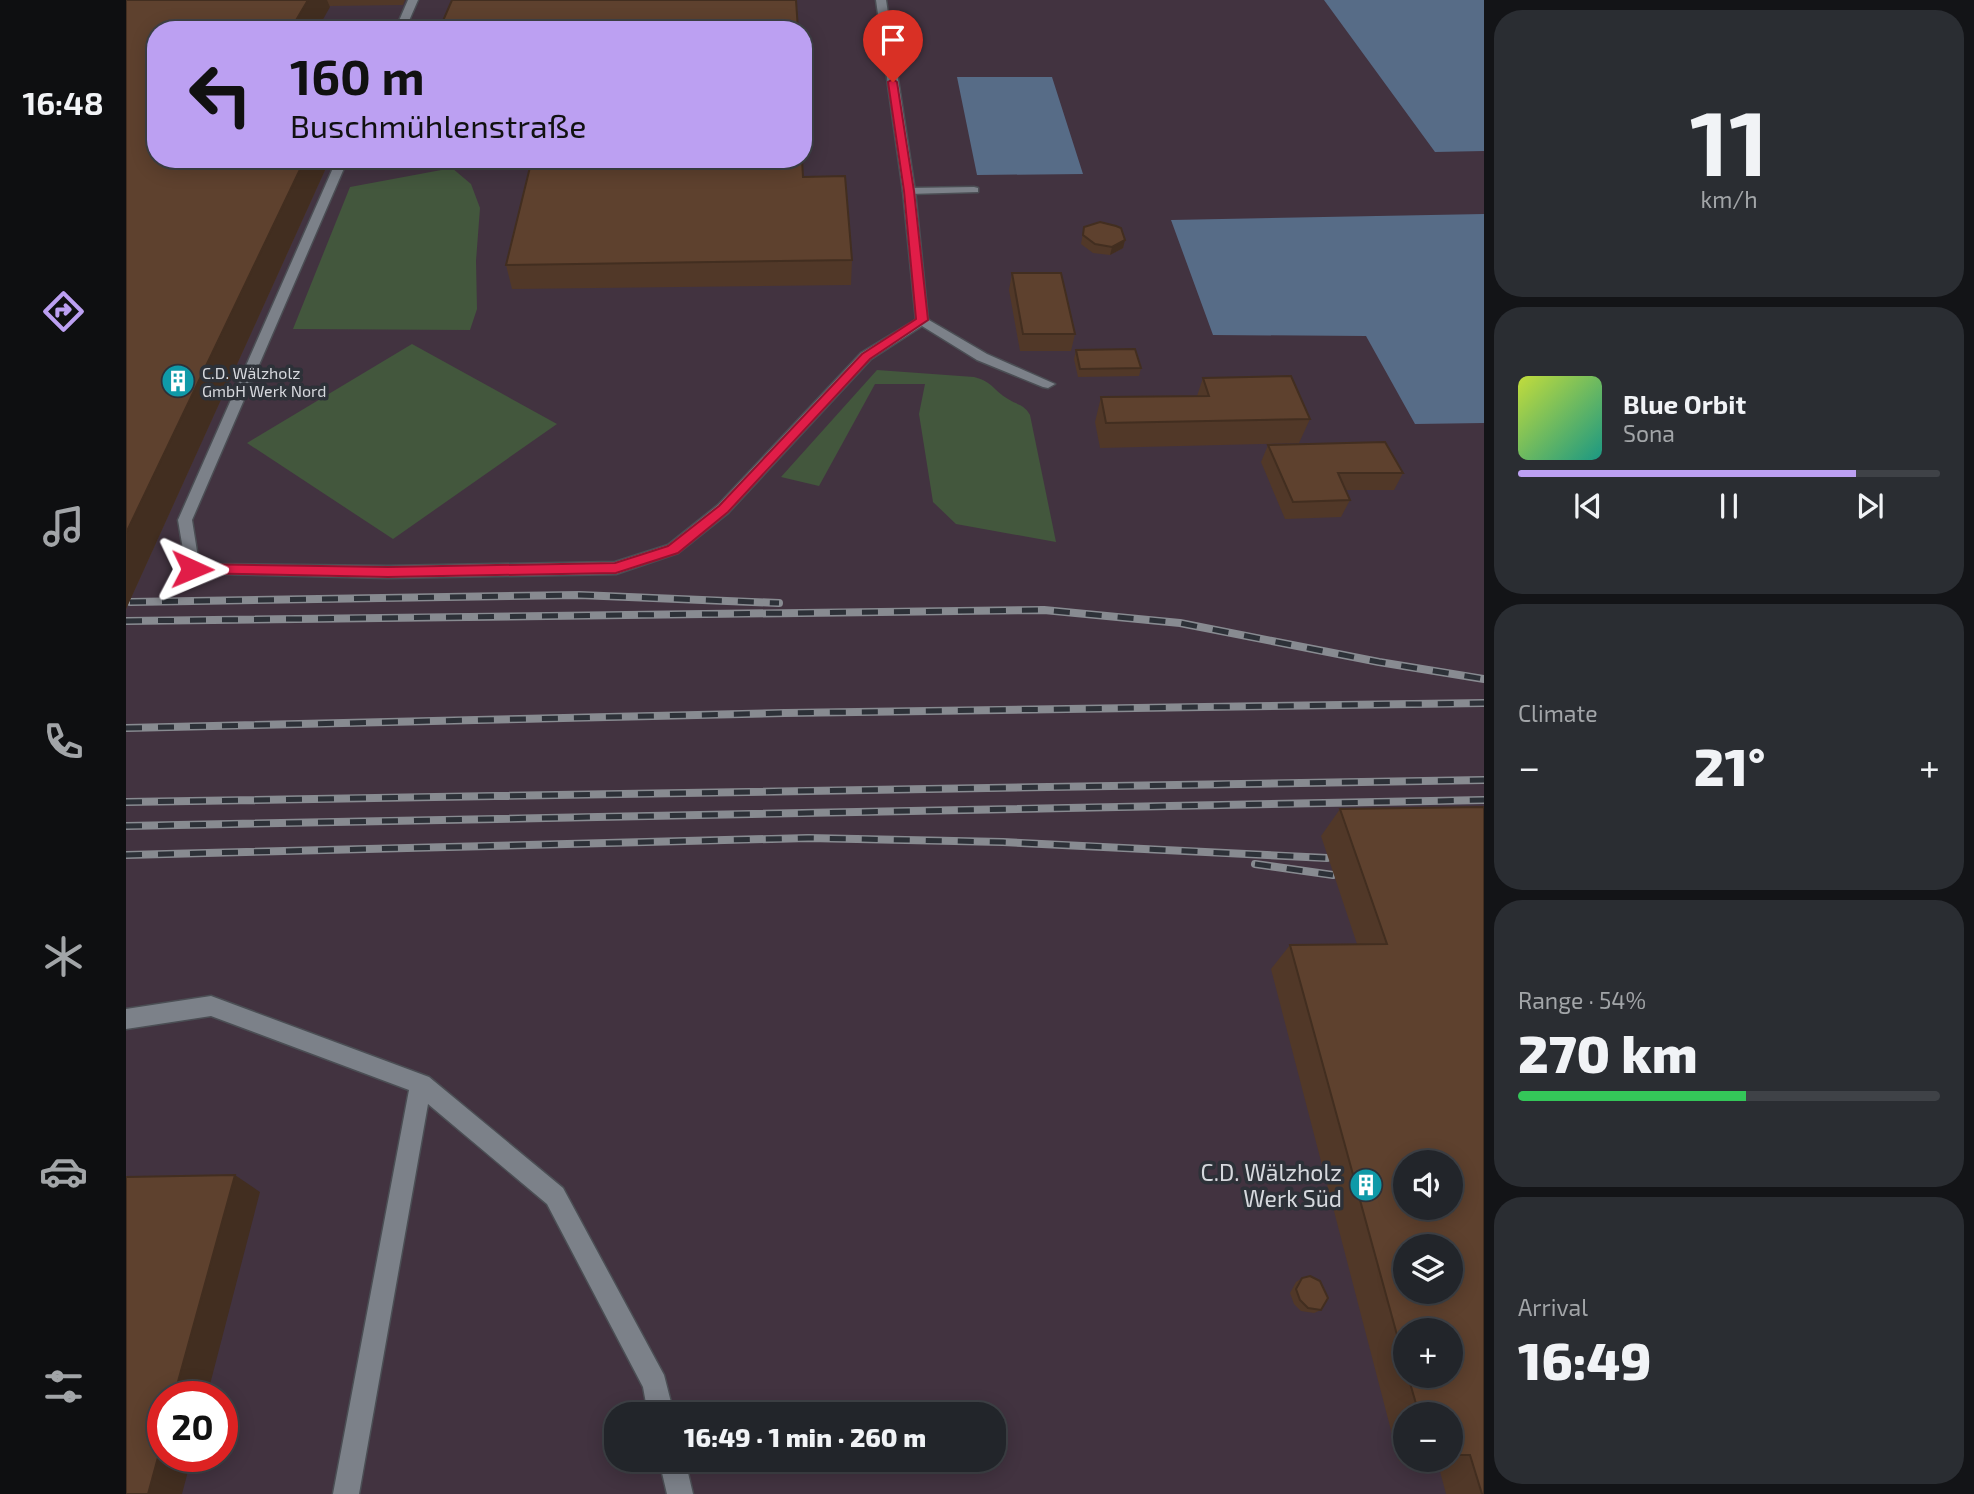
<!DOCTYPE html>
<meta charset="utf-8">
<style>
:root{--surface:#22252a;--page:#2a2d32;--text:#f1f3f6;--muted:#a2a5a8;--line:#3f4247;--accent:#bca0f2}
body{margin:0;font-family:"Exo 2",sans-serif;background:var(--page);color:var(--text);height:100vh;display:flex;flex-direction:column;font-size:26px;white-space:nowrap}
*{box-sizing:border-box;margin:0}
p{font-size:23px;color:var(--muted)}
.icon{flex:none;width:38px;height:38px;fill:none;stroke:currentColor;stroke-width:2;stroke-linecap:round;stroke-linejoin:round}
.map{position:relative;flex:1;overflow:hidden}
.side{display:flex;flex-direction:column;gap:10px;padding:10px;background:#131417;width:490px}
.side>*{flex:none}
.banner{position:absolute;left:21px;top:21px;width:665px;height:147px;border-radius:28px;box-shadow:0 4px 18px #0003,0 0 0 2px var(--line);background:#bca0f2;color:#111;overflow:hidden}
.fabs{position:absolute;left:1267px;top:1150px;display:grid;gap:14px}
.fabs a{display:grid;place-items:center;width:70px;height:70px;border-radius:50%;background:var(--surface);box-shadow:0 4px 18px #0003,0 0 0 2px var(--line);font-size:35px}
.speed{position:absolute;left:21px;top:1381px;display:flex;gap:14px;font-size:35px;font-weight:700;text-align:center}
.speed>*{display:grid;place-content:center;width:91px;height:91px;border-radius:50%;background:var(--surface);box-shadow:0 4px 18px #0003,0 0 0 2px var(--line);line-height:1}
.speed .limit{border:10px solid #d22;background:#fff;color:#111}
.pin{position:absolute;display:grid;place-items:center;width:60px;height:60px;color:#fff;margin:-72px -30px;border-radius:50% 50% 50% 0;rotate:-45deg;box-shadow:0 0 7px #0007}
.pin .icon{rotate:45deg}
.me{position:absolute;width:77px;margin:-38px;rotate:91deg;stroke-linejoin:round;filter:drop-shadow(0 0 5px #0008)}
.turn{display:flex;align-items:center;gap:24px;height:147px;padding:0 28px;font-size:32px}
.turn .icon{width:91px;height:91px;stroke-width:2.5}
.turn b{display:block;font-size:49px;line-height:60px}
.big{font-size:52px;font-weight:800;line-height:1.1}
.side .card{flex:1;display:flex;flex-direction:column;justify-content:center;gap:10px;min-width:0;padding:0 24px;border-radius:28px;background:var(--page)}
.side .dial{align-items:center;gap:0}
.dial b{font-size:91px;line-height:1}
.song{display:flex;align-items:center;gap:21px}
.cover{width:84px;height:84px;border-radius:10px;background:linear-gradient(135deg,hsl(70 70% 55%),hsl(170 70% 35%))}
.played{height:7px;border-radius:4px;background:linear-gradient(90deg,var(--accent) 80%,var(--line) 80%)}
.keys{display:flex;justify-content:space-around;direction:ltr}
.heat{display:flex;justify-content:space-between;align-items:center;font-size:38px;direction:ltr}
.charge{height:10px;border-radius:5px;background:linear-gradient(90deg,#34c759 54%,var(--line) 0)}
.trip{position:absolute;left:478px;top:1402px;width:402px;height:70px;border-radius:28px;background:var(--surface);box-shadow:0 4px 18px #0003,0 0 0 2px var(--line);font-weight:800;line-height:70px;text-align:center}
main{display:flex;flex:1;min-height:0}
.tab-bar{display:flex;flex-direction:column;width:126px;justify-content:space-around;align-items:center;background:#0e0f11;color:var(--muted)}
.tab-bar .icon{width:49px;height:49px}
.tab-bar .on{color:var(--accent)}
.tab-bar b{font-size:32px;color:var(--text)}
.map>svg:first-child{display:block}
.industrial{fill:#423340;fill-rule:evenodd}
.green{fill:#43573d}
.water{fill:#576c87}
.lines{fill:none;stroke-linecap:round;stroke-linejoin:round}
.lane-casing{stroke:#4b4e54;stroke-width:3}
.street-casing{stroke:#4b4e54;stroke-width:3}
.lane{fill:#7c8189;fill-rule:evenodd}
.street{fill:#7c8189;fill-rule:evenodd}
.rail-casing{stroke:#888b91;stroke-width:8}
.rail{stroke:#2d3138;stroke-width:5;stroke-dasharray:16;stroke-linecap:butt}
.wall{fill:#513828;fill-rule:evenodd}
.shaded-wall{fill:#422e20}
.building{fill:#5e412e;stroke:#422e20;stroke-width:2;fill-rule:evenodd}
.route{fill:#e11d48;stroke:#92132f;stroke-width:2}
.labels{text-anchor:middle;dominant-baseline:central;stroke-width:7;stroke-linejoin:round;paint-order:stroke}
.far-poi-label{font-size:16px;fill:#d6d8dd;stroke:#2d3138;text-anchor:start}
.near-poi-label{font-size:23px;fill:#d6d8dd;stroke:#2d3138;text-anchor:end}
</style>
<main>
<nav class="tab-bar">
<b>16:48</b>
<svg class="icon on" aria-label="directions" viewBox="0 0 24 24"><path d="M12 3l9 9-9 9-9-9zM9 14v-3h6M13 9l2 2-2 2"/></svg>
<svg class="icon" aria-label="music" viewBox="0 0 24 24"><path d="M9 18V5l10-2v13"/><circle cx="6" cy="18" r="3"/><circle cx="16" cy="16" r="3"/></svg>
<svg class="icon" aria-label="phone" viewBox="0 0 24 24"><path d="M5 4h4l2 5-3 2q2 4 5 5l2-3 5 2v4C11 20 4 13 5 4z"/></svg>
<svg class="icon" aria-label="climate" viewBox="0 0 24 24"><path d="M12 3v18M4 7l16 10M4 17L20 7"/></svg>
<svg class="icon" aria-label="car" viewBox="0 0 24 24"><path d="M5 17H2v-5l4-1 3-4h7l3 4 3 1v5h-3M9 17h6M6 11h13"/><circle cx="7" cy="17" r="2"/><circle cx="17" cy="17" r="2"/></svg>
<svg class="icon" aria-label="filters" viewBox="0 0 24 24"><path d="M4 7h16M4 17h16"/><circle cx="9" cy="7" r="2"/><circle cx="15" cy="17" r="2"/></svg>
</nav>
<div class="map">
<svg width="1358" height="1494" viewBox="0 0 1358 1494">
<rect width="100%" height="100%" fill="#2d3138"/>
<path class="industrial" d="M0 0H1358V1494H0ZM30 30H677V159H30ZM1279 1162H1325V1208H1279ZM1279 1246H1325V1292H1279ZM1279 1330H1325V1376H1279ZM37 1396H96V1456H37ZM490 1414H868V1460H490ZM1279 1414H1325V1460H1279Z"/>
<path class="green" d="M326 168 345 184 354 208 350 261 351 309 344 330 167 329 224 187Z
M286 344 431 424 267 539 121 443Z
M751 370 848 377C867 382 867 390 882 399 891 405 898 404 904 415L930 542 830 524 807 502 793 414 799 384H749L693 486 655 477Z"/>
<path class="water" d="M1198 0H1358V151L1309 152Z
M831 77H926L957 174 851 175Z
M1358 214V423L1289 424 1240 336 1087 335 1045 220Z"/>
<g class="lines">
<defs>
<path id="lane" d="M282 0H292L279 30H269Z
M211 159H222L66 520 73 564 262 566 489 562 542 545 592 505 735 353 796 316 861 354 929 384 922 388 917 387 851 360 796 326 745 359 602 513 552 553 490 574 262 578 61 573 52 520Z
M848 187 852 188V192L783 194 777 191 783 188Z
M85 996 303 1077 437 1188 538 1375 548 1414H522L517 1387 421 1204 302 1104 233 1494H207L283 1090 85 1016 0 1029V1009Z
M533 1460H559L567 1494H541Z"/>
<path id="street" d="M750 0H760L789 191 802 320 796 324 790 320 777 191Z"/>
</defs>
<use href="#lane" class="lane-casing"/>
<use href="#street" class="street-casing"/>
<use href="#lane" class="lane"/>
<use href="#street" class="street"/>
<defs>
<path id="rail" d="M4 602 453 595 653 603
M0 621 918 610 1054 623 1253 662 1358 679
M0 728 659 713 1358 703
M0 802 1358 780
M0 826 1358 800
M0 855 682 838 877 842 1201 858
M1129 864 1207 875"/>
</defs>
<use href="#rail" class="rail-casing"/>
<use href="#rail" class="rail"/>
</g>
<path class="wall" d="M0 0H279L277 5 203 6 195 22 30 159H204L0 609Z
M326 0 672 30H313Z
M677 177 726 260 725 285 386 289 380 265Z
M958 227 999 240 997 248 984 255 967 253 955 244Z
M886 273 949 334 945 351H894L883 290Z
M950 350 1015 368 1013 376 952 377 948 359Z
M1077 378 1184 419 1173 443 974 448 969 422 975 397 1071 396Z
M1142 445 1277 473 1268 490H1219L1224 500 1215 517 1159 519 1135 462Z
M1358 807V1494H1320L1311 1460 1273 1461 1145 969 1164 945 1231 944 1195 836 1214 809ZM1279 1330 1325 1376H1279ZM1279 1414H1325V1460H1279Z
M1176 1278 1195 1310 1188 1313 1175 1311 1168 1304 1164 1293 1170 1282Z"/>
<path class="shaded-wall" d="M182 0H201L204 7 191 30 169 22Z
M201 22 204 30H197Z
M179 159H204L0 609V533Z
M999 240 997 248 984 255 986 247Z
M109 1175 134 1192 81 1396H48Z
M37 1439V1456H66L56 1494H22Z"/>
<path class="building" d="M0 0H182L169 22H201L197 30H30V159H179L0 533Z
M326 0H670L672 30H497L499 20 409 21 407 30H313Z
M406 159H676L677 177 719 176 726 260 380 265Z
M974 222 990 226 995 228 999 240 986 247 969 244 957 235 958 227Z
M886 273H935L949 334H897Z
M1009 349 1015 368 954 369 950 350Z
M1165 376 1184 419 980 423 975 397 1083 396 1077 378Z
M1259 442 1277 473H1212L1224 500 1167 502 1142 445Z
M1358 807V1494H1356L1344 1455H1325V1414H1293L1282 1376H1325V1330H1279V1364L1164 945 1261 944 1214 809ZM1279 1162H1325V1208H1279ZM1279 1246H1325V1292H1279Z
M109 1175 48 1396H37V1439L22 1494H0V1177Z
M1184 1276 1194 1281 1202 1298 1195 1310 1182 1308 1174 1300 1170 1289 1176 1278Z"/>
<path class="route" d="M767 79 771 82 788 191 802 320 744 359 602 512 552 553 490 573 262 577 61 573 59 569 66 564 262 567 489 563 542 546 593 506 736 354 790 319 778 191 762 82Z"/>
<defs>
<symbol id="building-disc" viewBox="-11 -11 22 22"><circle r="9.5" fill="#0f9aa8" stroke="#2d3138"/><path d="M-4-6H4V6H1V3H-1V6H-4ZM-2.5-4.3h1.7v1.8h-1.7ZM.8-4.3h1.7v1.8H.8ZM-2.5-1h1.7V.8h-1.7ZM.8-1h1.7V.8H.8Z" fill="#fff"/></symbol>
</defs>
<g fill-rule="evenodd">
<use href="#building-disc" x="33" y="362" width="38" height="38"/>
<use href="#building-disc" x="1221" y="1166" width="38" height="38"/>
</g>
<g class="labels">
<g class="far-poi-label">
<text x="76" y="372">C.D. Wälzholz<tspan x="76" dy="18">GmbH Werk Nord</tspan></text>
</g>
<g class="near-poi-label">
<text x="1216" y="1172">C.D. Wälzholz<tspan x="1216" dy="26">Werk Süd</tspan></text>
</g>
</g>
</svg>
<div class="fabs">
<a><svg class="icon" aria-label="sound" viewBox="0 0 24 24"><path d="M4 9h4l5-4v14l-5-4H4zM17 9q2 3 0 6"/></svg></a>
<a><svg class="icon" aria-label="layers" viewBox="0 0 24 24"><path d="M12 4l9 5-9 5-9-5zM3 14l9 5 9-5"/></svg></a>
<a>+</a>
<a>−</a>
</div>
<div class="speed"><div class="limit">20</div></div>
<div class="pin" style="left:767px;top:82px;background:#d93025"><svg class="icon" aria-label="arrive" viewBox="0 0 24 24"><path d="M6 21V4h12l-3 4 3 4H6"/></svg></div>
<svg class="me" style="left:66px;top:569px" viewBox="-20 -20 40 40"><path d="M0-17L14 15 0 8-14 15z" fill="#e11d48" stroke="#fff" stroke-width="4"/></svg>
<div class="trip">16:49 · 1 min · 260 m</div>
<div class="banner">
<div class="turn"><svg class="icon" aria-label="left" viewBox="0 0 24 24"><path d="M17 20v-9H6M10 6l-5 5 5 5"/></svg><div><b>160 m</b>Buschmühlenstraße</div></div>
</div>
</div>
<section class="side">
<div class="card dial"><b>11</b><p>km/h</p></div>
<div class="card">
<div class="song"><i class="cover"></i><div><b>Blue Orbit</b><p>Sona</p></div></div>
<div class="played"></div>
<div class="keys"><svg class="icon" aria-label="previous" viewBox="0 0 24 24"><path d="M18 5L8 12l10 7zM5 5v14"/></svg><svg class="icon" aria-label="pause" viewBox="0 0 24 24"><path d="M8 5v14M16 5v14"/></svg><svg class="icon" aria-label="next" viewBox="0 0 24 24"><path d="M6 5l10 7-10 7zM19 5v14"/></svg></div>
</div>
<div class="card"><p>Climate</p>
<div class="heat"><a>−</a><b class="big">21°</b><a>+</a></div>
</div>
<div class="card"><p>Range · 54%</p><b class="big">270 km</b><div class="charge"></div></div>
<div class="card"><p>Arrival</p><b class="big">16:49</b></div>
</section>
</main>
